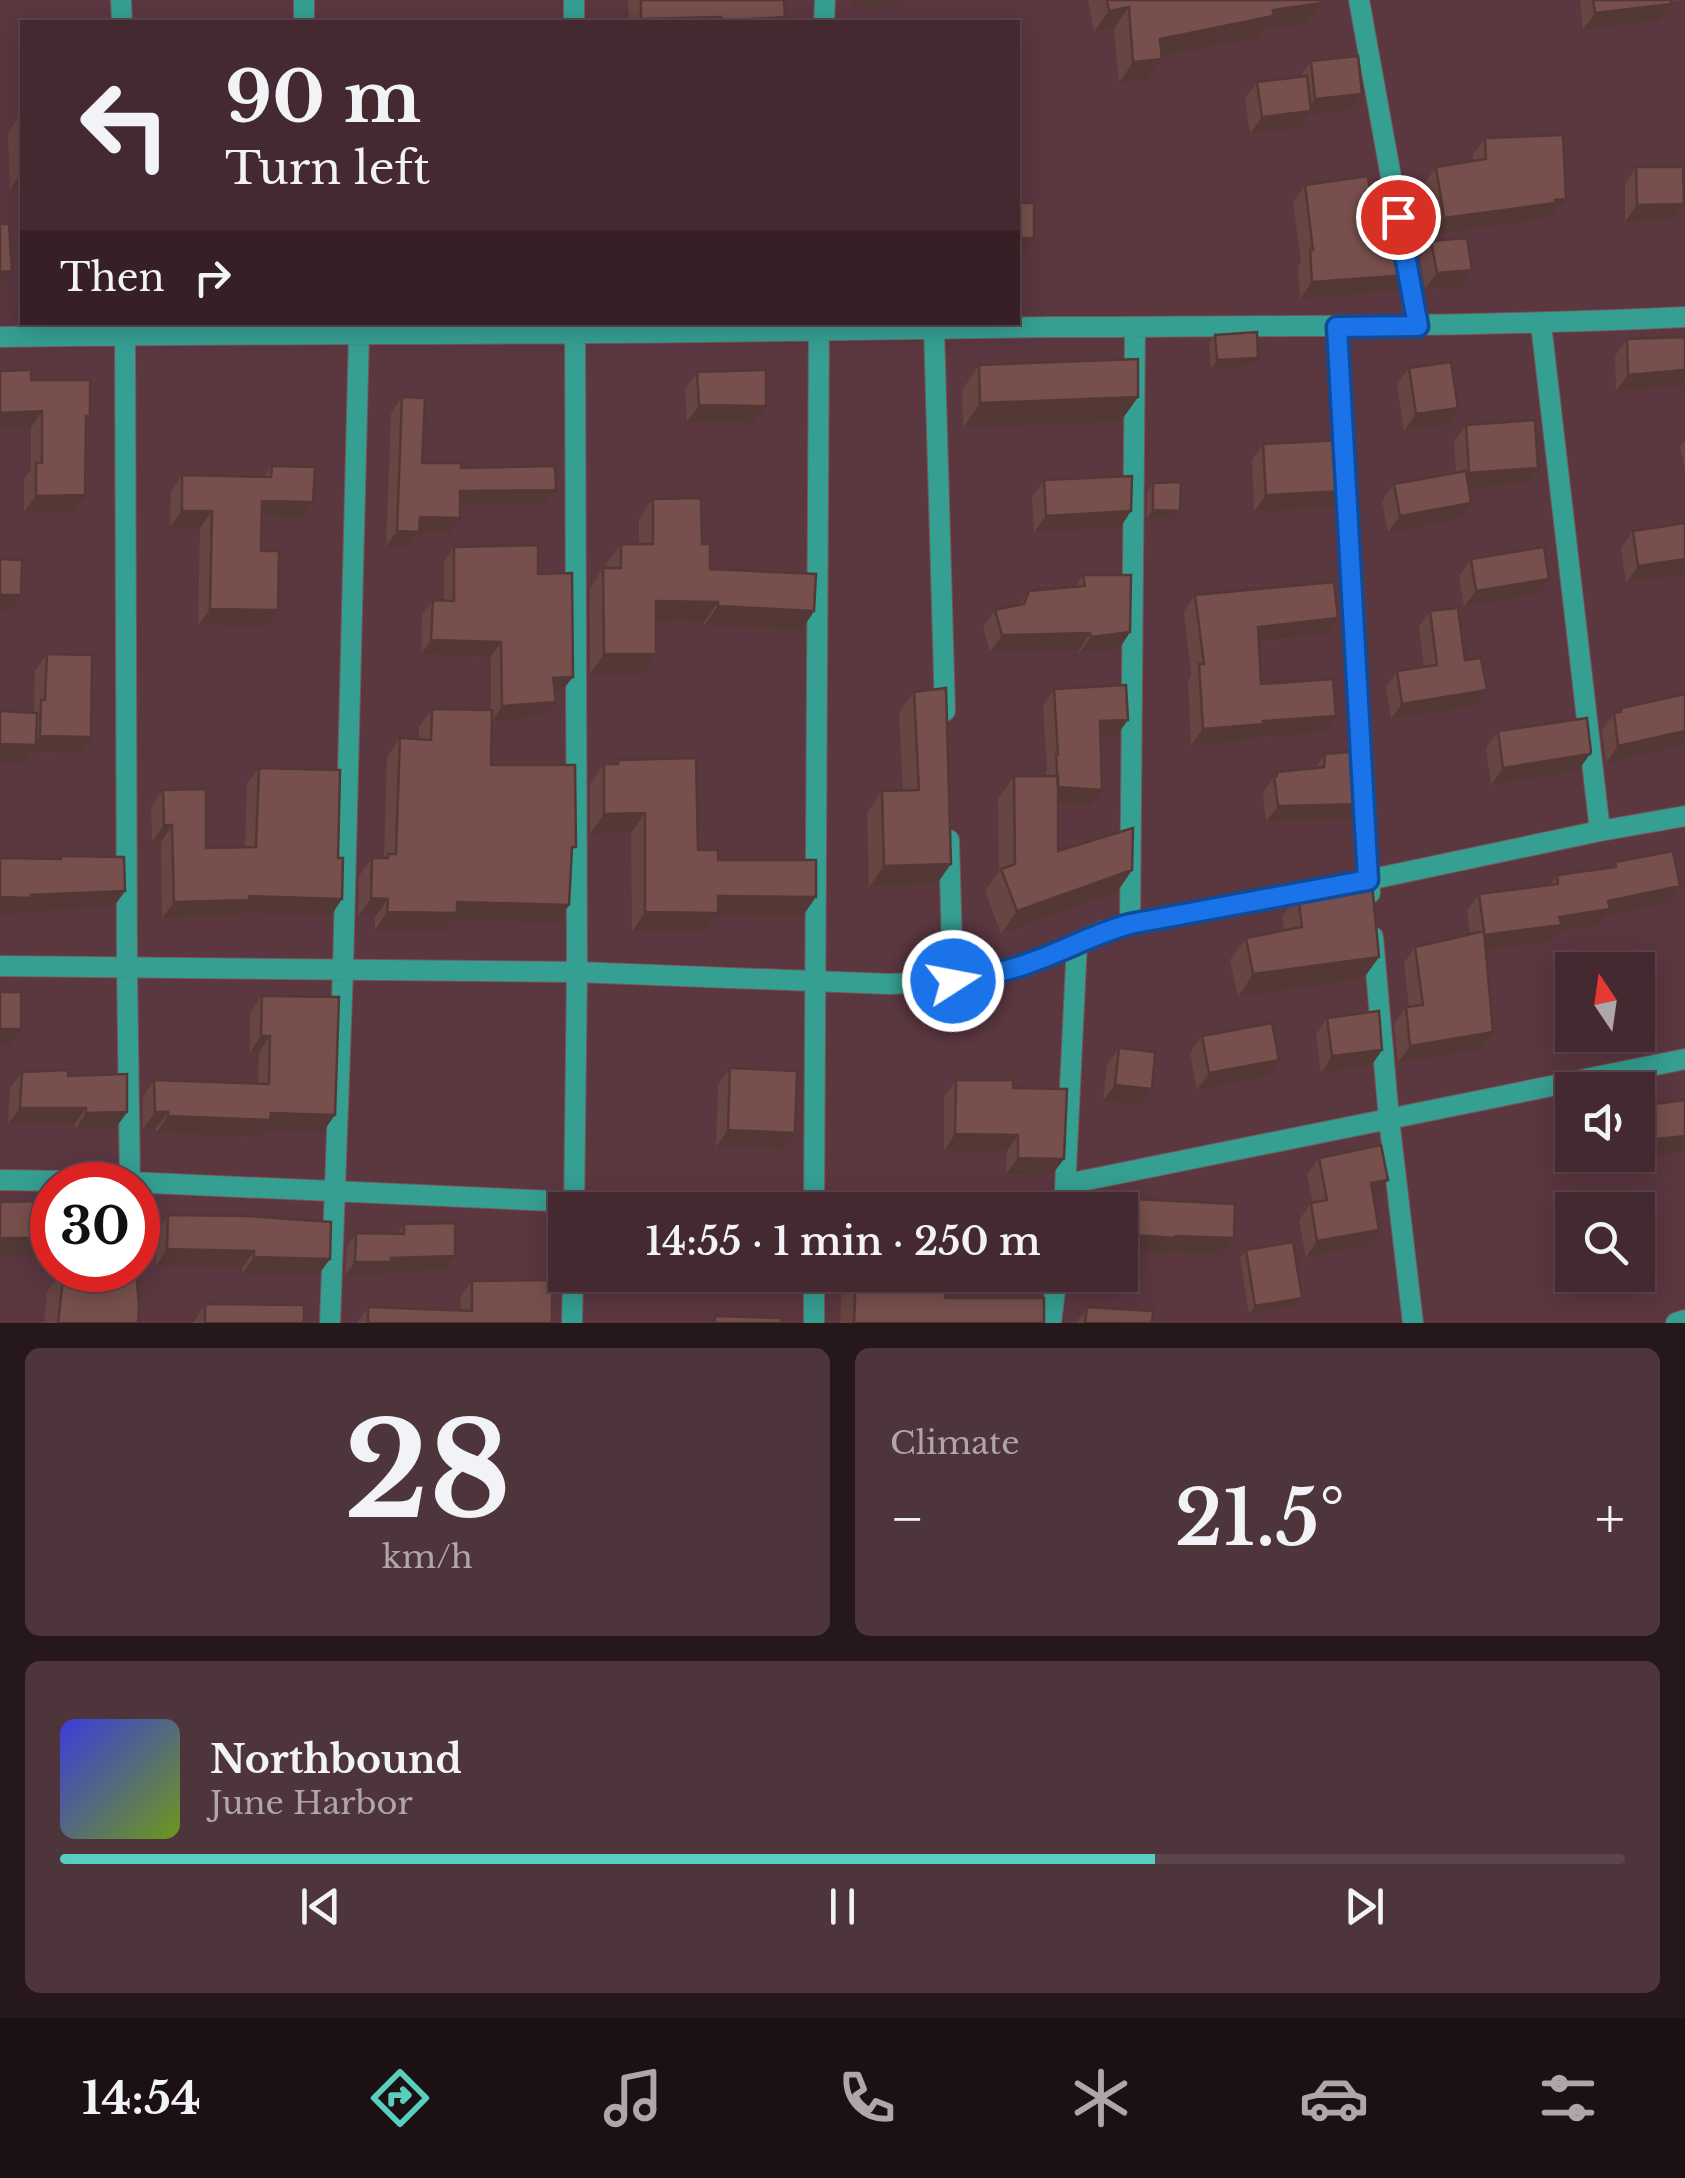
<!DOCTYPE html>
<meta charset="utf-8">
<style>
:root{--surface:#442930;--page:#4e353c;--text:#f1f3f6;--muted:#afa6ab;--line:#5c454c;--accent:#59cebf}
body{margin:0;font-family:"Libre Baskerville",serif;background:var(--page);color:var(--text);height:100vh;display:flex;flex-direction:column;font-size:38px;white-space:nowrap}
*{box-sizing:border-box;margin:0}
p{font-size:32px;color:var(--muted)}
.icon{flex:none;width:55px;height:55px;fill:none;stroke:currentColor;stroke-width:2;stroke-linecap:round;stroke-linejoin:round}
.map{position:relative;height:1323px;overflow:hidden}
.panel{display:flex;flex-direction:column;gap:25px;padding:25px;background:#25171a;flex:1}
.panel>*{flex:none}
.hud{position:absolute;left:20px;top:20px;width:1000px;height:305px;border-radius:0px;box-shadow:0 5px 25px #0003,0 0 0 2px var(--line);background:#442930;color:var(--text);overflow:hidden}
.needle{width:65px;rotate:347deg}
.fabs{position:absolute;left:1555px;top:952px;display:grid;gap:20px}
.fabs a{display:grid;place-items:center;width:100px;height:100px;border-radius:0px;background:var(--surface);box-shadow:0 5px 25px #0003,0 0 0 2px var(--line);font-size:50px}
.speed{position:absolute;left:30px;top:1162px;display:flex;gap:20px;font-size:50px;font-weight:700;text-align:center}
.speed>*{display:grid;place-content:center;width:130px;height:130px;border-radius:50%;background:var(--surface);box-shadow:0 5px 25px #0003,0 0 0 2px var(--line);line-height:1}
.speed .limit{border:15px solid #d22;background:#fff;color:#111}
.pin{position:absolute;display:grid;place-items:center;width:85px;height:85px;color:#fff;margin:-42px;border:5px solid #fff;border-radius:50%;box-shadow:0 2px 10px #0007}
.me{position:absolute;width:110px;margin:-55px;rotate:79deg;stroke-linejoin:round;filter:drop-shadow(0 0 8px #0008)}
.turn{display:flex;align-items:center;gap:35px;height:210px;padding:0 40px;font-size:45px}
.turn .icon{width:130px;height:130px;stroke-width:2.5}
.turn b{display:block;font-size:70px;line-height:85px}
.then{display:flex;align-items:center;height:95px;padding:0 40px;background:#0003;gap:20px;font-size:38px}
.big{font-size:75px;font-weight:600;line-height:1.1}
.panel .card{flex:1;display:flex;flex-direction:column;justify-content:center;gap:15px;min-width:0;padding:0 35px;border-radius:15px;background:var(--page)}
.panel .dial{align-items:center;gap:0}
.dial b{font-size:130px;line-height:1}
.song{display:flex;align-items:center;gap:30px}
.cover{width:120px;height:120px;border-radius:15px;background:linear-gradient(135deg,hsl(240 70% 55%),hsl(80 70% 35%))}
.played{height:10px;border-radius:5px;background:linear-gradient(90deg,var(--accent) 70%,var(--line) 70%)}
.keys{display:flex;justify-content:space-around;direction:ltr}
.heat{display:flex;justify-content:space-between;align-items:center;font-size:55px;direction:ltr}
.panel .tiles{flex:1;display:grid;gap:25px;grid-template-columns:1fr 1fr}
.card:last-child{grid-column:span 2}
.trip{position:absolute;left:548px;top:1192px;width:590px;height:100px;border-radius:0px;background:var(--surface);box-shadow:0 5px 25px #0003,0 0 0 2px var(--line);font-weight:600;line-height:100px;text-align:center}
.dock{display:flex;height:160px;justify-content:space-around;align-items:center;background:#1b1013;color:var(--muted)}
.dock .icon{width:70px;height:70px}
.dock .on{color:var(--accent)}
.dock b{font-size:45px;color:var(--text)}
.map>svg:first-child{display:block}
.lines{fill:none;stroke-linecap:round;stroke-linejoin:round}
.minor-casing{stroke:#77555d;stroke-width:22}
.minor{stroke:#359f92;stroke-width:20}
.wall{fill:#664542}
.shaded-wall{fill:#533836}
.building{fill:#77504d;stroke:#533836;stroke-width:2.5}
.route-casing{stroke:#114b97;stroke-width:25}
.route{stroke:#1a73e8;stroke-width:18}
</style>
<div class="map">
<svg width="1685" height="1323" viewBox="0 0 1685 1323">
<rect width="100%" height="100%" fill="#5b3740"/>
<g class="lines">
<defs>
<path id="minor" d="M121 0 122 22
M304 0V22
M574 0V22
M1359 0 1418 326
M824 22 825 0
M125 324 127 968 130 1185
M1541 324 1600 831
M1337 327 1370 893
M934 328 945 711
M0 337C234 333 469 335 703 332 821 331 940 328 1059 327 1268 326 1476 327 1685 317
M949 840 953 981
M1130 924 1135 327
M1373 937 1389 1119 1413 1323
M0 966 577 972 890 984 953 981 994 974 1032 962 1103 931 1130 924 1368 880 1600 831 1685 816
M0 1180 129 1182 642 1205
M1067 1184 1685 1059
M676 1206 794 1210
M574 1210 577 972 575 322
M814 1210 819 322
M1064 1210 1077 943
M330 1323 343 969 359 333
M572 1323 573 1275
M814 1323V1275
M1051 1323 1057 1275
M1676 1323 1685 1320"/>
</defs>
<use href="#minor" class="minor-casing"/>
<use href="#minor" class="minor"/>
</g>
<path class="wall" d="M628 0H784L785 17 781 22H629Z
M1088 0H1321L1306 24 1263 30 1258 38 1161 57 1147 80 1119 83 1114 28 1094 32Z
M1580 0H1684L1671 1V4L1659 21 1583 30Z
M1311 61 1362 94 1351 110 1309 115 1300 128 1250 134 1245 99 1257 82 1300 77Z
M22 112V189L10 190 8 133Z
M1485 138 1554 216H1546L1544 219 1432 235 1424 184 1436 167 1473 161V155Z
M1636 167 1684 204 1672 221 1625 222V184Z
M1305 185 1409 275 1398 291 1300 299 1298 267 1301 262 1293 202Z
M1431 241 1461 287 1425 289 1420 258Z
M1215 335 1252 366 1211 369 1209 343Z
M1685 337 1616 391 1615 356 1627 339Z
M979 365 1138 397 1120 422 963 428 962 390Z
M1409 368 1458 408 1447 425 1404 431 1397 385Z
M0 371 31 380 86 423 73 512H24V479L31 470V428L0 429Z
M697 372 766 406 754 423 687 422 685 389Z
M402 397 422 463 461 468 556 490 545 505 460 506 449 533H418L408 547H386L391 413Z
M1466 425 1527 484 1469 488 1460 519 1388 533 1382 501 1394 484 1456 472 1454 442Z
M1685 440V473L1680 447Z
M1263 444 1332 508 1254 512 1252 460Z
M272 466 313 502 302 519 262 518 261 551 266 627 198 625 200 528 170 527 171 492 182 475 264 477Z
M1044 480 1120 528 1034 532 1032 497Z
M1153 483 1174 519 1147 518V492Z
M653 499 702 544 710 569 814 611 801 631 704 626V622L656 621 642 674H590V588L603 568H607V563L621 544H639V519Z
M1685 523V574L1626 583 1621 548 1633 531Z
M454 547 538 574 562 691 554 692 545 716 492 721 491 765 571 853 557 923 452 920 444 931 375 930V917H358L359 876 372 858H384L387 757 400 738 419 739V727L432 709 491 710V657L421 654 422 615 433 600 444 601V561Z
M1471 559 1537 595 1464 607 1459 576Z
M1083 575 1130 632 1119 649 1079 653V650L990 652 983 627 995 610 1019 605 1029 591 1075 587Z
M1195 595 1326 634 1259 643 1261 684 1336 716 1324 733 1254 737 1252 741 1191 745 1188 681 1191 676 1184 612Z
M1430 611 1487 690 1476 706 1391 719 1386 687 1397 671 1424 667 1419 627Z
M47 654 79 753 31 752 24 762 32 713 34 710 35 671Z
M1054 689 1128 720 1116 736 1100 737 1090 806 1058 805V851L1132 870 1117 892 1001 934 985 891 999 871 998 799 1014 776H1045L1047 769 1043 706Z
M914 692 936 885 869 887 867 813 882 791H903L899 713Z
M1685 694V745L1606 763 1602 730 1614 713H1618L1621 708Z
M1498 731 1578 771 1491 785 1486 748Z
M1325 754 1351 820 1266 822 1263 793 1277 772 1315 768Z
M618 760 698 850 718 860 802 917 716 916 705 932H632L631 833 590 834V784L604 764H615Z
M259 768 331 916 241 913 238 917 162 918 161 842H152L151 807 163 790 206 848 245 847 247 784Z
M1615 862 1669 903 1605 916 1598 926 1557 932 1550 942 1486 950 1493 1032 1482 1049 1398 1063 1394 1024 1406 1007H1409L1404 963 1415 947 1470 934 1467 911 1479 894 1550 885 1557 875 1611 868Z
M1298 894 1379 957 1363 979 1238 997 1230 960 1246 938 1284 930 1282 917Z
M262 996 323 1132 264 1130 259 1137 156 1133V1128L143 1129V1097L154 1080 258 1084 259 1052H250V1012Z
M1327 1018 1382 1050 1371 1066 1321 1073 1316 1035Z
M1202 1036 1267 1076 1197 1090 1190 1053Z
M1119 1048 1140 1105 1103 1101 1107 1065Z
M730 1068 783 1150 716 1147 718 1085Z
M22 1072 68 1076 127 1112 115 1129 75 1130V1124H8L10 1088Z
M956 1080 1013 1088 1052 1175 1006 1174 1007 1151H944V1097Z
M1319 1158 1376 1196 1374 1197 1379 1230 1368 1246 1306 1257 1299 1220 1311 1203H1313L1307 1175Z
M619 1199 702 1210H611Z
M1136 1199 1222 1255 1165 1253 1164 1255 1122 1251 1124 1215Z
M168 1215 330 1259 318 1275 242 1274V1268L156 1266 157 1231Z
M404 1224 445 1270 385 1272 381 1277 345 1276 347 1247 356 1233 397 1234Z
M1246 1250 1302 1298 1296 1307 1249 1314 1240 1258Z
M62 1270H136L138 1323H44L47 1292Z
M827 1275H927V1285L945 1298 1044 1323H840L842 1280H828Z
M472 1281 552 1323H357L368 1307 461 1311 460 1297Z
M205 1304 304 1323H193Z
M1087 1307 1152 1323H1076Z"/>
<path class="shaded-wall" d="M856 0H905L900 6 851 7Z
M1321 3 1306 24 1263 30 1258 38 1145 60 1160 39 1273 10Z
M1671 4 1659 21 1583 30 1595 13Z
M1129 7 1114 28 1094 32 1109 11Z
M721 17 717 22H638L641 19Z
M785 17 781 22H720L721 21Z
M1162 59 1147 80 1119 83 1133 62Z
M1362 94 1351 110 1309 115 1300 128 1250 134 1262 117 1306 112 1315 99Z
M22 172V189L10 190Z
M1566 199 1554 216H1546L1544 219 1432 235 1444 218Z
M1684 204 1672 221 1625 222 1637 205Z
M1018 238H1034L1023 254H1018Z
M1472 270 1461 287 1425 289 1437 273Z
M12 271 1 288H0V272Z
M1409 275 1398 291 1300 299 1312 282Z
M1258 358 1252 366 1211 369 1217 360Z
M1685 370V386L1616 391 1628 375Z
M1138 397 1120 422 963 428 980 403Z
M699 405 766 406 754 423 687 422Z
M1458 408 1447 425 1404 431 1416 414Z
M42 411 31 428 0 429V413Z
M1538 468 1527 484 1458 489 1469 473Z
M556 490 545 505 450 506 460 491Z
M1344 491 1332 508 1254 512 1266 495Z
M85 495 73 512H24L36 496Z
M262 501 313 502 302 519 250 517Z
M1471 503 1460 519 1388 533 1400 516Z
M1153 510 1180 511 1174 519 1147 518Z
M182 511H212L200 528 170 527Z
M1131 511 1120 528 1034 532 1046 516Z
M420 517 460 518 449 533H418L408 547H386L397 531Z
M1685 559V574L1626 583 1638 566Z
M1549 579 1537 595 1464 607 1476 591Z
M0 595H21L9 612H0Z
M656 601 718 602 704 622 643 621Z
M718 606 814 611 801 631 704 626Z
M210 609 278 610 266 627 198 625Z
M1338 618 1326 634 1246 644 1258 627Z
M1130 632 1119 649 1079 653 1091 637Z
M1090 633 1079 650 990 652 1002 635Z
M431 640 501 642 491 657 421 654Z
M604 654H656L642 674H590Z
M573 677 562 691 542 693 553 678Z
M1487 690 1476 706 1391 719 1402 704Z
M556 702 545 716 492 721 502 706Z
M1336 716 1324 733 1254 737 1252 741 1191 745 1203 729 1263 721Z
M1128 720 1116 736 1088 738 1100 721Z
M1685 731V745L1606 763 1618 746Z
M40 736 91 737 79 753 31 752 24 762 0 761V744L34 745Z
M1590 754 1578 771 1491 785 1503 768Z
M1058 787 1102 790 1090 806 1046 804Z
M1363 804 1351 820 1266 822 1278 806Z
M645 813 631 833 590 834 604 814Z
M164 825H172L161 842H152Z
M951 864 936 885 869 887 884 866Z
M1132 870 1117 892 1001 934 1017 911Z
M1680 886 1669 903 1605 916 1598 926 1557 932 1550 942 1473 952 1484 935 1559 917 1608 901Z
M125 891 113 908 21 911 19 914H0V897Z
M249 896 342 899 331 916 241 913 238 917 162 918 174 902Z
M718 896 816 897 802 917 716 916 705 932H632L645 912Z
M371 898 388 899 375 917H358Z
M457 902 569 905 557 923 452 920 444 931 375 930 387 912Z
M1379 957 1363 979 1238 997 1253 974Z
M0 1029H21L9 1046 0 1045Z
M1493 1032 1482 1049 1398 1063 1410 1046Z
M261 1036H270L259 1052H250Z
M1382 1050 1371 1066 1321 1073 1332 1056Z
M1279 1060 1267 1076 1197 1090 1209 1073Z
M1115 1085 1152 1089 1140 1105 1103 1101Z
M20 1108H86L75 1124H8Z
M127 1112 115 1129 75 1130 86 1113Z
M155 1112H168L156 1128 143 1129Z
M271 1113 335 1115 323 1132 264 1130 259 1137 156 1133 168 1116Z
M728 1130 795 1133 783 1150 716 1147Z
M955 1134 1018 1135 1007 1151H944Z
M1685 1136V1152L1618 1159 1620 1155H1638V1141Z
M1018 1158 1064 1159 1052 1175 1006 1174Z
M1388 1180 1376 1196 1359 1200 1371 1183Z
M1379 1230 1368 1246 1306 1257 1317 1241Z
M1133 1235 1234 1238 1222 1255 1165 1253 1164 1255 1122 1251Z
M0 1238H45L33 1255H0Z
M167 1249 254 1251 242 1268 156 1266Z
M455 1256 445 1270 385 1272 381 1277 345 1276 355 1262 391 1258Z
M254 1257 330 1259 318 1275 242 1274Z
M711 1275H804L800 1280 708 1279Z
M831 1275H846L842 1280H828Z
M1302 1298 1296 1307 1249 1314 1255 1306Z"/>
<path class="building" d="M641 0H784L785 17 721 21V17L641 19Z
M1107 0H1321V3L1273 10V16L1160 39 1162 59 1133 62 1129 7 1109 11Z
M1593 0H1671V4L1595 13Z
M1358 56 1362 94 1315 99 1311 61Z
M1307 76 1311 111 1262 117 1257 82Z
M1563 135 1566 199 1555 200V203L1444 218 1436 167 1486 159 1485 138Z
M1636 167H1683L1684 204 1637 205Z
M1368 176 1377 245 1404 243 1409 275 1312 282 1310 250H1313L1305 185Z
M1018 203H1034V238H1018Z
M0 224H9L12 271 0 272Z
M1467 238 1472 270 1437 273 1431 241Z
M1257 332 1258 358 1217 360 1215 335Z
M1685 337V370L1628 375 1627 339Z
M1138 359V397L980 403 979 365Z
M1451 362 1458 408 1416 414 1409 368Z
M31 370V380H90V416H86L85 495 36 496V463H42V411L0 413V371Z
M766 370V406L699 405 697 372Z
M402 397 425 398 422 463H461V468L555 466 556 490 460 491V518L420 517 419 532 397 531Z
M1535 420 1538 468 1469 473 1466 425Z
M1341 440 1344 491 1266 495 1263 444Z
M272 466 315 467 313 502 262 501 261 551H279L278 610 210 609 212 511H182V475L271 477Z
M1466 471 1471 503 1400 516 1394 484Z
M1132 476 1131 511 1046 516 1044 480Z
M1181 482 1180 511 1153 510V483Z
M701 498 702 544H710V569L816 574 814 611 718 606V602L656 601V654H604L603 568H621V544H653V499Z
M1685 523V559L1638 566 1633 531Z
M538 545V574L572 573 573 677 553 678 556 702 502 706 501 642 431 640 433 600 454 601V547Z
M1544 547 1549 579 1476 591 1471 559Z
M0 559 22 560 21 595H0Z
M1083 575H1131L1130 632 1091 637 1090 633 1002 635 995 610 1024 604 1029 591 1085 586Z
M1334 582 1338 618 1258 627 1261 684 1333 679 1336 716 1263 721 1264 724 1203 729 1199 664H1204L1195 595Z
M1458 608 1465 660 1481 658 1487 690 1402 704 1397 671 1437 665 1430 611Z
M47 654 92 655 91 737 40 736 41 700H45Z
M1126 685 1128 720 1100 721 1102 790 1058 787 1056 755H1058L1054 689Z
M946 688 951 864 884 866 882 791 919 790 914 692Z
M1685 694V731L1618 746 1614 713 1621 712V708Z
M432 709 492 710 491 765H575L576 847H572L569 905 457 902V913L387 912 388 899 371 898 372 858H388V854H396L400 738 431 740Z
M0 711 37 713 36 745 0 744Z
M1587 718 1591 752 1590 754 1503 768 1498 731Z
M1359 751 1363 804 1278 806 1274 776H1277V772L1324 767 1325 754Z
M696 758 698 850H718V860H816V897L718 896V913L645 912V813L604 814V764H618V760Z
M259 768 340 770 338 858H343L342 899 249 896V900L174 902 172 825H164L163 790 206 789V848L256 847Z
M1014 776H1058V851L1133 828 1132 870 1017 911 1001 869 1015 864Z
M1673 851 1680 886 1608 901 1610 909 1559 917 1562 925 1484 935V931L1493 1032 1410 1046 1406 1007 1423 1005 1415 947 1484 931 1479 894 1558 884 1557 875 1616 867 1615 862Z
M61 856 124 857 125 891 31 895V898L0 897V858L61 859Z
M1372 884 1379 957 1253 974 1246 938 1302 927 1298 894Z
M0 992H21V1029H0Z
M262 996 339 997 335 1115 271 1113 270 1120 168 1116V1112H155L154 1080 269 1084 270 1036H261Z
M1379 1011 1382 1050 1332 1056 1327 1018Z
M1272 1023 1279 1060 1209 1073 1202 1036Z
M1119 1048 1155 1052 1152 1089 1115 1085Z
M730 1068 797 1071 795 1133 728 1130Z
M68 1070V1076L127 1074V1112L86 1113V1108H20L22 1072Z
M956 1080H1013V1088L1067 1089 1064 1159 1018 1158V1135L955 1134Z
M1685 1100V1136L1638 1141V1106Z
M1381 1145 1388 1180 1371 1183 1379 1230 1317 1241 1311 1203 1327 1200 1319 1158Z
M619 1199 702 1202V1210H618Z
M1136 1199 1235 1204 1234 1238 1176 1236V1238L1133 1235Z
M45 1201V1238H0V1202Z
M168 1215 248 1216 331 1222 330 1259 254 1257V1251L167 1249Z
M455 1223V1256L391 1258V1262H355L356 1233 404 1234V1224Z
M1293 1242 1302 1298 1255 1306 1246 1250Z
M64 1270H136L139 1305 138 1323H58Z
M856 1275H927V1285L946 1286 945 1298H1044V1323H854Z
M552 1280V1323H368V1307L472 1311V1281Z
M205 1304 304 1305V1323H205Z
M1087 1307 1153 1311 1152 1323H1085Z
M715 1316 782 1318V1323H715Z"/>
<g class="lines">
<defs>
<path id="route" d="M953 981C980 976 1006 972 1032 962 1066 950 1096 933 1130 924L1368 880 1337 327 1418 326 1398 217"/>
</defs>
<use href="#route" class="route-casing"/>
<use href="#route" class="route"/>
</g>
</svg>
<div class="fabs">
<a><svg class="needle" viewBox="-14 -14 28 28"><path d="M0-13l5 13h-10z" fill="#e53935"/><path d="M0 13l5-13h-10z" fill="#afa6ab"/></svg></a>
<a><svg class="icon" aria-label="sound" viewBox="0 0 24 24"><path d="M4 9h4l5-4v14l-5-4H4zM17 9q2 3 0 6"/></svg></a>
<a><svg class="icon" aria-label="search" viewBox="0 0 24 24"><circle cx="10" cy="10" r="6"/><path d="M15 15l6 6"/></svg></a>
</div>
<div class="speed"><div class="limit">30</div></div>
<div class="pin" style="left:1398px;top:217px;background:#d93025"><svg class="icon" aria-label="arrive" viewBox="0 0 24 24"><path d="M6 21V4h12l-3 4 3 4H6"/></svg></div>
<svg class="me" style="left:953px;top:981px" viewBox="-20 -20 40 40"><circle r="17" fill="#1a73e8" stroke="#fff" stroke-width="3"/><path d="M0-11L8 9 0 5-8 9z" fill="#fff"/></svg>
<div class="trip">14:55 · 1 min · 250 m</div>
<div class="hud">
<div class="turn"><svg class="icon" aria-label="left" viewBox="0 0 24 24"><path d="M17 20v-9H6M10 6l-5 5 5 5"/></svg><div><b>90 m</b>Turn left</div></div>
<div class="then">Then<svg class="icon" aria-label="right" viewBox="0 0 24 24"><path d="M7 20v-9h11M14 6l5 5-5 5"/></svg></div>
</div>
</div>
<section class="panel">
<div class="tiles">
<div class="card dial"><b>28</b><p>km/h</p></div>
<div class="card"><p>Climate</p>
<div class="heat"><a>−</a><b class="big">21.5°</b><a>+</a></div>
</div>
<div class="card">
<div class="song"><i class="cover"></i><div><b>Northbound</b><p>June Harbor</p></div></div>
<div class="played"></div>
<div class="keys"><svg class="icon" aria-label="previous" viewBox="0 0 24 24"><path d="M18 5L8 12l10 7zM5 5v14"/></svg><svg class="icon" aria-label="pause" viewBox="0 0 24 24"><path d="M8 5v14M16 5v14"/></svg><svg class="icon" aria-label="next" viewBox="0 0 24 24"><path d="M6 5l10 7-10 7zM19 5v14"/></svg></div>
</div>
</div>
</section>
<nav class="dock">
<b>14:54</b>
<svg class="icon on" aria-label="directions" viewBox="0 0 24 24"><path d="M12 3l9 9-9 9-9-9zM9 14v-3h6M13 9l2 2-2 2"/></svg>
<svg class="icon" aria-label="music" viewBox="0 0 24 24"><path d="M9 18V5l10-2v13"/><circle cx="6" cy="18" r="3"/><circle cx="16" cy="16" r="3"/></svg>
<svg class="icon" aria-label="phone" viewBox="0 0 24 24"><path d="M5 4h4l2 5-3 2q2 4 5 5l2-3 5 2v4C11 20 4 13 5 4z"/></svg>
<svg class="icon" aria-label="climate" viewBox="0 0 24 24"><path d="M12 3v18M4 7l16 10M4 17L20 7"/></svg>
<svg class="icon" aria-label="car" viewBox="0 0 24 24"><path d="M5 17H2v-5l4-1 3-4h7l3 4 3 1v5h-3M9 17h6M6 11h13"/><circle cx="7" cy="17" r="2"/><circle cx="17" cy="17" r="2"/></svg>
<svg class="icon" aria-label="filters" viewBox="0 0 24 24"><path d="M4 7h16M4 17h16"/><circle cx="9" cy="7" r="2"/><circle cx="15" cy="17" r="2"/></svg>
</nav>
